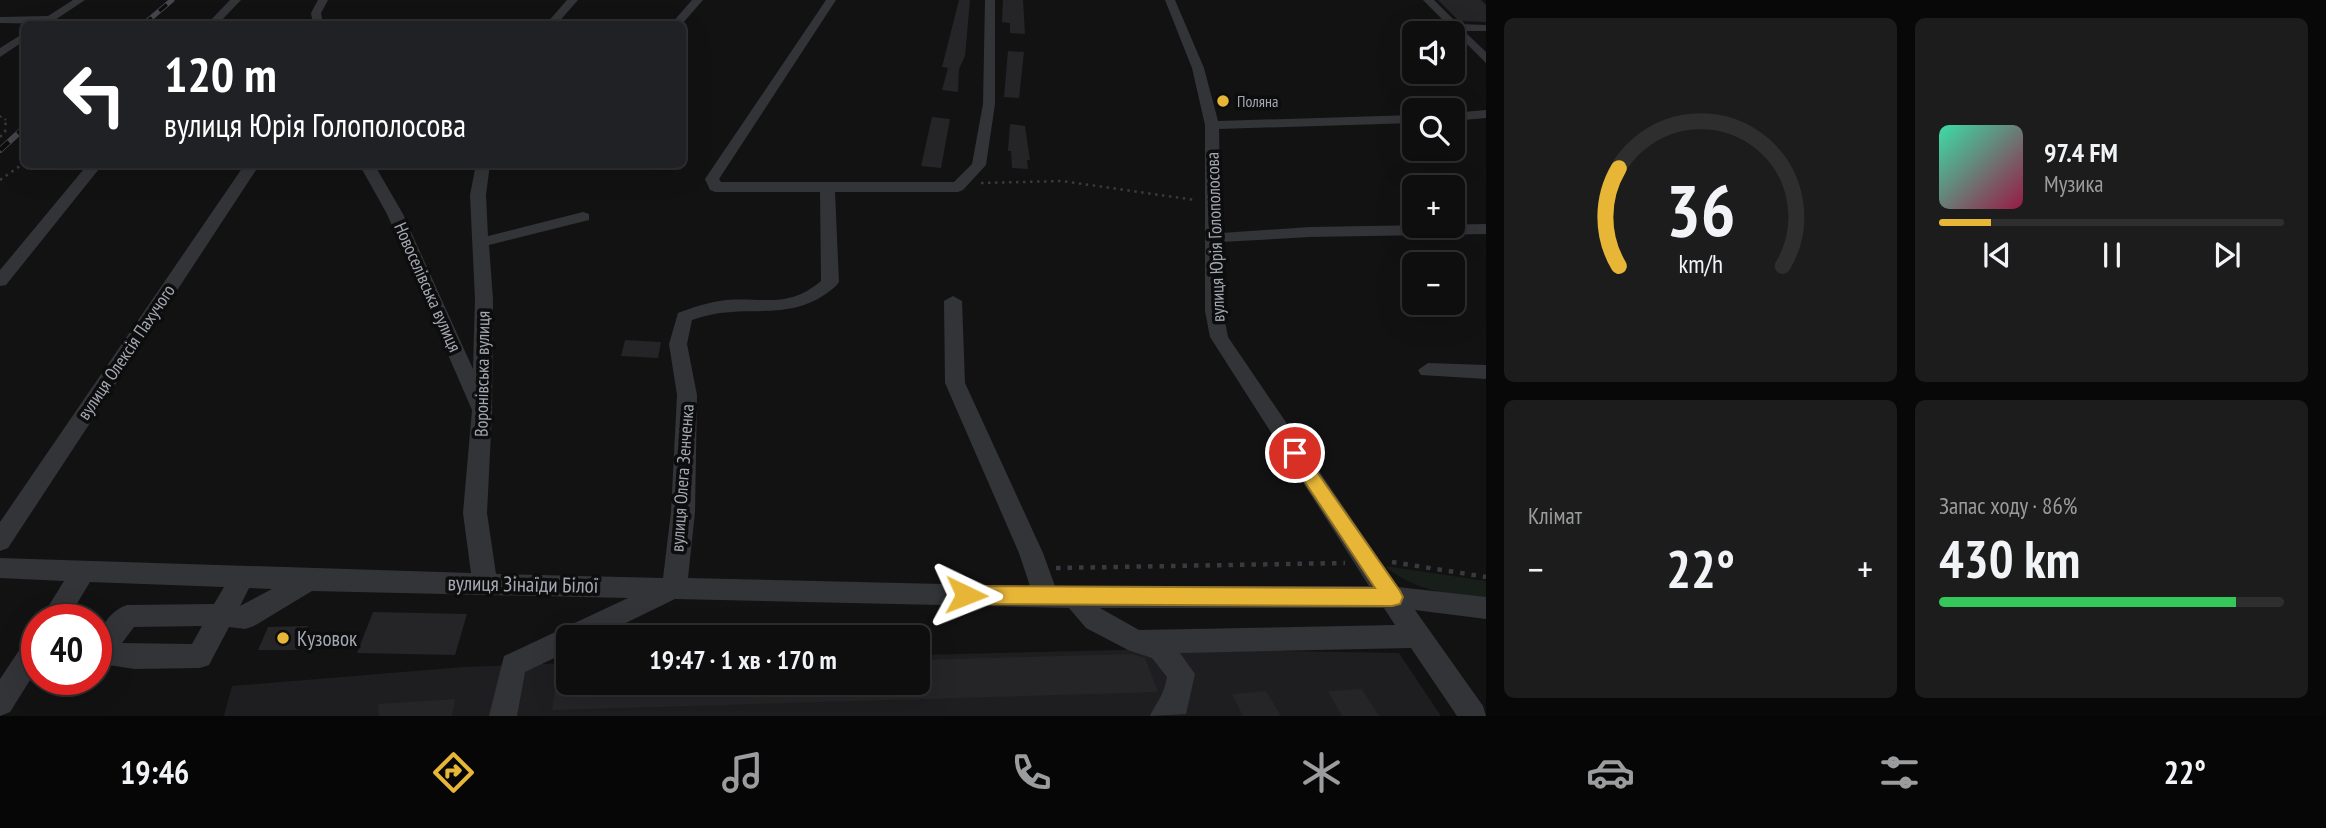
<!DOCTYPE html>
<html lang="uk">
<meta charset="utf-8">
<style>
:root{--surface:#0e0e0e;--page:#1c1c1c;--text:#f1f3f6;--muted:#9b9c9e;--line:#2e2e2e;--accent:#e7b637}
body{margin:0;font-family:"PT Sans Narrow",sans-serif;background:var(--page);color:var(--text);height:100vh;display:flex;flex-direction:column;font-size:26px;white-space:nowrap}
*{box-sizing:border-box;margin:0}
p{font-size:23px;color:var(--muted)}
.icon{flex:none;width:38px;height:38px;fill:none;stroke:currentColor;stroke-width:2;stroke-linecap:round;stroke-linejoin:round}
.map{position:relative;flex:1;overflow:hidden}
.side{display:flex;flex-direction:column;gap:18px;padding:18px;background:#080808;width:840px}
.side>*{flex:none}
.guide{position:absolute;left:21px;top:21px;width:665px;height:147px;border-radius:10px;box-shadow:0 7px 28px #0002,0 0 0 2px var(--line);background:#202124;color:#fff;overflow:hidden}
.controls{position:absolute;left:1402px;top:21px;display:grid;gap:14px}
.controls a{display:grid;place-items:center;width:63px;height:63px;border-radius:10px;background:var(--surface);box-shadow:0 7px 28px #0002,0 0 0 2px var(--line);font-size:35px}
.speed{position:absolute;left:21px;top:604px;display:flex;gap:14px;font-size:35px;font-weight:700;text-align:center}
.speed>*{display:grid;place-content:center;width:91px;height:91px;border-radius:50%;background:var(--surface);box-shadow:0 7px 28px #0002,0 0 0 2px var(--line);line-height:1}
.speed .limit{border:10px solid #d22;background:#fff;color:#111}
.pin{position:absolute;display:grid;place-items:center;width:60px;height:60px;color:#fff;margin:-30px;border:4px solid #fff;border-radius:50%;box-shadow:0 2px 7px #0007}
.me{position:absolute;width:77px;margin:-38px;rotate:92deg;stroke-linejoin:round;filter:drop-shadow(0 0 5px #0008)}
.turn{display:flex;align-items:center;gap:24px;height:147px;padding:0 28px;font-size:32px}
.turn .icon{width:91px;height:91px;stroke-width:2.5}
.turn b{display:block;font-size:49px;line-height:60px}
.big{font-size:52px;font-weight:800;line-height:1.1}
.side .widget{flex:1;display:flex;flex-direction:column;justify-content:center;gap:10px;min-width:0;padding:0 24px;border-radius:10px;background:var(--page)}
.side .dial{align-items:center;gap:0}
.dial svg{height:182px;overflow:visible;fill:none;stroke:var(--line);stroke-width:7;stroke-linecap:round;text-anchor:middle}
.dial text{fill:var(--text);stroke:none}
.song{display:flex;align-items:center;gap:21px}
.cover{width:84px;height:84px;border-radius:10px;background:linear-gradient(135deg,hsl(160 70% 55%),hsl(340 70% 35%))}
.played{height:7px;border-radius:4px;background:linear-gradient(90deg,var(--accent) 15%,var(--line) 15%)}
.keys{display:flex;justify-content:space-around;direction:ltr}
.heat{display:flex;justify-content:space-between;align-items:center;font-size:38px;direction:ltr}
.charge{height:10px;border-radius:5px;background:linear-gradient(90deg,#34c759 86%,var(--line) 0)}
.side .tiles{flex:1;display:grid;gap:18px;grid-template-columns:repeat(2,1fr)}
.trip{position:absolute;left:556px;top:625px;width:374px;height:70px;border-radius:10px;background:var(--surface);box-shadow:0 7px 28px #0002,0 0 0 2px var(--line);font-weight:800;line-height:70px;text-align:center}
.tab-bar{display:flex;height:112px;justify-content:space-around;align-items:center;background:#060606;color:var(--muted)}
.tab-bar .icon{width:49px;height:49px}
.tab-bar .selected{color:var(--accent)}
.tab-bar b{font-size:32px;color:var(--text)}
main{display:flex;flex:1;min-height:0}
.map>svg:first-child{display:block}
.built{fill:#1e1e20}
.green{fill:#181e1a}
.building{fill:#252527}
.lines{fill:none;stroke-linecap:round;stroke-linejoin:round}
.path-far2{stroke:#393a3f;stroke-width:2;stroke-dasharray:2 3.5;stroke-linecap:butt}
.path-far1{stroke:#393a3f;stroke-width:2.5;stroke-dasharray:2.5 4.5;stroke-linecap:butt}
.path{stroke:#393a3f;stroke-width:4.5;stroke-dasharray:4.5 7;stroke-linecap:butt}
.minor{fill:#333438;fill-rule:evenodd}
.rail-far1-casing{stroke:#46474d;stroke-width:5}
.rail-casing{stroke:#46474d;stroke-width:6}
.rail-far1{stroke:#0d0d0e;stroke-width:3.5;stroke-dasharray:10;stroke-linecap:butt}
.rail{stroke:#0d0d0e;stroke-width:4.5;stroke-dasharray:12;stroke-linecap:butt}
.route{fill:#e7b637;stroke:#967624;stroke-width:2}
.poi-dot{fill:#e7b637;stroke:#0d0d0e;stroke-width:2.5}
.labels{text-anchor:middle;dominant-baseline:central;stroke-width:7;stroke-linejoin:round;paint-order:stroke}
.far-poi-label{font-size:16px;fill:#a4a8b3;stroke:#0d0d0e;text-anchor:start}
.street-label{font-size:18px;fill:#a4a8b3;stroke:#0d0d0e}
.near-street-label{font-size:21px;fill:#a4a8b3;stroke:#0d0d0e}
.near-poi-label{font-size:21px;fill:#a4a8b3;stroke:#0d0d0e;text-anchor:start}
</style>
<main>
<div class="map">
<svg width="1486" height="716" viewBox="0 0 1486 716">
<rect width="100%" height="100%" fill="#121213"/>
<path class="built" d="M1161 649 1399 653 1441 716H224L232 686 463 667 569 663V682H919V655Z"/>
<path class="green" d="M1385 566 1486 581V601C1450 594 1414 591 1385 566Z"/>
<path class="building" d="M959 0H970L965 56 959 69 958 92 942 90 948 68 942 67Z
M1003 0H1023L1025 34 1010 33V23L1002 22Z
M1438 0H1481L1486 5V22L1459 21Z
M1008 51 1024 52 1019 98 1004 97Z
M932 117 950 119 941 168 921 166Z
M1010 124 1025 126 1030 160H1027L1028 169 1012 168 1011 151H1008Z
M625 340 661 342 658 358 621 356Z
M373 612 467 614 455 655 357 653Z
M308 626 299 650H258L268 627Z
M1132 654 1145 658 1158 692 552 710 556 682H919V660Z
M1362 689 1379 716H1342L1328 691Z
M1266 691 1281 716H1243L1232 694Z
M455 699 452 716H379L378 704Z"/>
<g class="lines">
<path class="path-far2" d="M0 116 6 120"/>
<path class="path-far1" d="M0 137 5 132 6 118
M0 180 24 163
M981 183 1062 181 1195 200"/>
<path class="path" d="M1392 562 1486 577
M1056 568 1345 563"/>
<path class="minor" d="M73 0H85L49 24 0 23V17L48 16Z
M230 0H241L218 24H207Z
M318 0H328L321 13 323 24H313L311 13Z
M567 0H578L557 24H546Z
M692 0H703L682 24H671Z
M826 0H836L719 179 721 182H954L972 164 983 104 985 0H995V104L986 165 963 190 958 192H835L839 282 836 286C790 327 745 300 692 320L687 344 697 395 695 512 688 578 1030 586 1019 553 945 383 944 301 953 296 962 301 965 383 1043 553 1055 586H1369L1210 337 1205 311V125L1192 68 1165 0H1175L1204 68 1218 121 1414 115V123L1219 129 1221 233 1310 227 1486 224V234L1310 237 1221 242 1223 311 1228 337 1398 587 1486 597V619L1415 610 1483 706 1486 716H1457L1411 648 1180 653 1195 674 1186 714 1150 716C1158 699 1163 698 1167 677L1152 658 1128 650 1086 628 1069 608 675 599 597 637H569V651L525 672 517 716H489L504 656 628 598 312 591 254 626 245 629 229 627 209 665 200 668 134 669 96 663C96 639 102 614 127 605L214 604 224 587 90 582 67 620H40L64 581 0 578V558L471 573 463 513 472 410 387 214 359 164H374L403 214 473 369 475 299 470 195 476 164H490L486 195 488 236 583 212 589 214V220L489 245 493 299 492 413 487 513 496 574 663 578 671 512 677 395 669 344 678 313C694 307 709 302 726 300 765 297 788 309 821 281L820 192H715L710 190 705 179ZM249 588 272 589 240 606ZM1100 608H1384L1395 625 1139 630ZM202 626 192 644 122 643 134 627Z
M1423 0H1434L1458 24 1486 25V31H1464L1486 52V63Z
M24 33V41L0 57V48Z
M1486 110V118L1452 121V113Z
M88 164H103L6 285 0 286V270Z
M245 164H260L8 548 0 551V522Z
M1428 363 1486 365V379L1421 375 1418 370Z
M37 633V669L10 712 0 716V679L28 637Z"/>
<defs>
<path id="rail-far1" d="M144 24 172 0"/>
<path id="rail" d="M0 150 24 128"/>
</defs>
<use href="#rail-far1" class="rail-far1-casing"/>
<use href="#rail" class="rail-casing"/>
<use href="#rail-far1" class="rail-far1"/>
<use href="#rail" class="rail"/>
</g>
<path class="route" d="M1295 447 1301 449 1400 591 1403 597 1400 604 1392 606 966 604 959 601 956 595 959 589 966 586 1375 588 1289 458 1286 453 1289 449Z"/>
<g class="poi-dot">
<circle cx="1223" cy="101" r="7"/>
<circle cx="283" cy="638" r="7"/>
</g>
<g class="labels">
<g class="far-poi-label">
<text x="1237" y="101">Поляна</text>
</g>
<g class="street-label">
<text transform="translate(1215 237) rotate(-92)">вулиця Юрія Голополосова</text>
<text transform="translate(428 287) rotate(66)">Новоселівська вулиця</text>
<text transform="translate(126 352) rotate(-56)">вулиця Олексія Пахучого</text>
<text transform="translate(482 374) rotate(-89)">Воронівська вулиця</text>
<text transform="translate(682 478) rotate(-86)">вулиця Олега Зенченка</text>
</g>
<g class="near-street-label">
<text transform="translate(523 584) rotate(1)">вулиця Зінаїди Білої</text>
</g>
<g class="near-poi-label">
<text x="297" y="638">Кузовок</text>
</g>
</g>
</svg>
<div class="controls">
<a><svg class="icon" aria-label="sound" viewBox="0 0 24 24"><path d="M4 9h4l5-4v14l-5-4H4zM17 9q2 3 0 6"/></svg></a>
<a><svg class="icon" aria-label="search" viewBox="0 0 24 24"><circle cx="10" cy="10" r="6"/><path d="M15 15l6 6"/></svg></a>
<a>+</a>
<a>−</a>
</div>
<div class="speed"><div class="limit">40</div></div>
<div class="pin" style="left:1295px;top:453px;background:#d93025"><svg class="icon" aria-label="arrive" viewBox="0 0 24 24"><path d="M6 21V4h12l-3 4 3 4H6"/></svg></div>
<svg class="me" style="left:966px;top:595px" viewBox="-20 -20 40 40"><path d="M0-17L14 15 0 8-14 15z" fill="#e7b637" stroke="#fff" stroke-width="4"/></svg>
<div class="trip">19:47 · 1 хв · 170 m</div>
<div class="guide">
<div class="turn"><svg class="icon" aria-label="left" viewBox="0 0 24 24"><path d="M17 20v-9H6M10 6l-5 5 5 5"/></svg><div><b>120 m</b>вулиця Юрія Голополосова</div></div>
</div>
</div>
<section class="side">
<div class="tiles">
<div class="widget dial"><svg viewBox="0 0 100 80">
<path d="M14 69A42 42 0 1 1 86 69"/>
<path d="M14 69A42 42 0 0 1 14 26" stroke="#e7b637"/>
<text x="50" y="56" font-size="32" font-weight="700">36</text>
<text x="50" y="72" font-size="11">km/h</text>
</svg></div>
<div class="widget">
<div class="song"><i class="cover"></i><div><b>97.4 FM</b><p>Музика</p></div></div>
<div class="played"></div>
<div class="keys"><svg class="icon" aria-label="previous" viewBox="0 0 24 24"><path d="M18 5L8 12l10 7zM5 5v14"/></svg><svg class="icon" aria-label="pause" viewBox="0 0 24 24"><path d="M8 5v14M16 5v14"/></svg><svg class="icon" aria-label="next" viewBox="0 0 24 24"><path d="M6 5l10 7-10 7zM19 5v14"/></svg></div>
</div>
<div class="widget"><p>Клімат</p>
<div class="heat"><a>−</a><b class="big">22°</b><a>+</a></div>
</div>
<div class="widget"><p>Запас ходу · 86%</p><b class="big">430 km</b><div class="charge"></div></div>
</div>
</section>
</main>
<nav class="tab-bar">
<b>19:46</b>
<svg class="icon selected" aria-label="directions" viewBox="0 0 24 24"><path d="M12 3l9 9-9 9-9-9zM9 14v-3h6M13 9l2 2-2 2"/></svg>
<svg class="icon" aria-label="music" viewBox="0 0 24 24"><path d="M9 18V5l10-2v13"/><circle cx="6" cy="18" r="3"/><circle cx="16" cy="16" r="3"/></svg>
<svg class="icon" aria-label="phone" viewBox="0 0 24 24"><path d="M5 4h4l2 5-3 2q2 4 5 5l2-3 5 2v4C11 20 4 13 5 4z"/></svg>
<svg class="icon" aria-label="climate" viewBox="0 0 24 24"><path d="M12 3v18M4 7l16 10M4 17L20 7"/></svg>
<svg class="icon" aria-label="car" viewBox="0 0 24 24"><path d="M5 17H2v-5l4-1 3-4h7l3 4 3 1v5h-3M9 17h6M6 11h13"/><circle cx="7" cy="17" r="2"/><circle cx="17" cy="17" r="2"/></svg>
<svg class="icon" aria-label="filters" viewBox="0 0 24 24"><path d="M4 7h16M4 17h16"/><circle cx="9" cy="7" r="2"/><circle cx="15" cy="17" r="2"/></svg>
<b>22°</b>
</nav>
